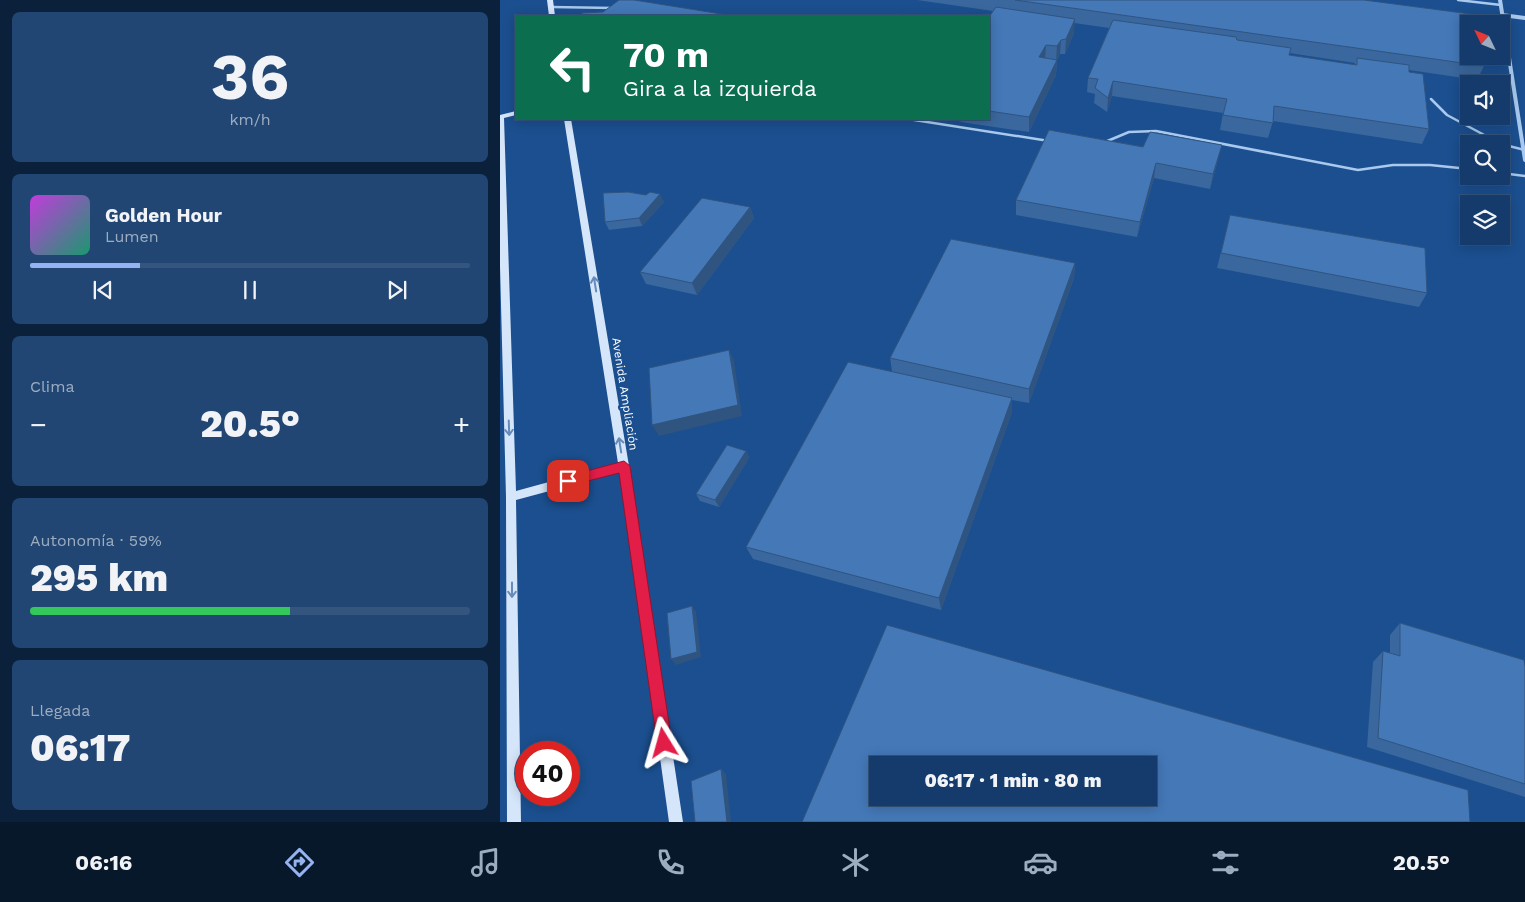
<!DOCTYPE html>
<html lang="es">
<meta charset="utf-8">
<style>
:root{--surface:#143b6b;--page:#214673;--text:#f1f3f6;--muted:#9dadc1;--line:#33557e;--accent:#95b2f1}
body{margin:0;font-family:"Work Sans",sans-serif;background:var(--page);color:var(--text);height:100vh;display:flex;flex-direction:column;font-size:19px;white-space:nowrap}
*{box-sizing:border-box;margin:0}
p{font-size:16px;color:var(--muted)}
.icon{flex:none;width:28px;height:28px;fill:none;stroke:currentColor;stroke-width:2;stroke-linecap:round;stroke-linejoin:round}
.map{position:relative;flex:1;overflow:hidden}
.drawer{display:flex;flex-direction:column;gap:12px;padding:12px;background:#0b203b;width:500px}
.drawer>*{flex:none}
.hud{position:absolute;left:15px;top:15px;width:475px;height:105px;border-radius:0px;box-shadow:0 2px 12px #0003,0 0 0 1px var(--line);background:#0b6e4f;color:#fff;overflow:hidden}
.needle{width:32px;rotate:313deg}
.fabs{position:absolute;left:960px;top:15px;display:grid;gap:10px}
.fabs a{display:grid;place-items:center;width:50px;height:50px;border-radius:0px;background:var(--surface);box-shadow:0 2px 12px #0003,0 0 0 1px var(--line);font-size:25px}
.speed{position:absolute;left:15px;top:741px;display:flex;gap:10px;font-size:25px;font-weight:700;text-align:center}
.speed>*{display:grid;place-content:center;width:65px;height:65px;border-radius:50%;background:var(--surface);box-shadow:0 2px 12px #0003,0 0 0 1px var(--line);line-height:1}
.speed .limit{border:8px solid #d22;background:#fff;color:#111}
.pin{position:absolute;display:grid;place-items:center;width:42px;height:42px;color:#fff;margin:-21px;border-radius:10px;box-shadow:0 2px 8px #0006}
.me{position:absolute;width:55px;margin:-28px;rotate:352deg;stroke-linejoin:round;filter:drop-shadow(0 0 4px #0008)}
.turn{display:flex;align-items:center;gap:18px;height:105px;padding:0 25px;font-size:22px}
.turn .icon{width:65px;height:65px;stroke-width:2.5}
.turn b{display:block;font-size:35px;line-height:42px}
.big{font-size:38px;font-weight:800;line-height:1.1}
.drawer .card{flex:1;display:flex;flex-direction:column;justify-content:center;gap:8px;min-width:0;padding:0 18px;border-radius:8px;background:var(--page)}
.drawer .dial{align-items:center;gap:0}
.dial b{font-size:65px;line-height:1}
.song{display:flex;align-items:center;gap:15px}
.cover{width:60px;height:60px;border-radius:8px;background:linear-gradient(135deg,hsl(290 70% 55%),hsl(160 70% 35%))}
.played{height:5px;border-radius:2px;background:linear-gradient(90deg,var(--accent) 25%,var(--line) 25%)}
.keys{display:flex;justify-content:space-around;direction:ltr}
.heat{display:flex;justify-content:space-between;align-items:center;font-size:28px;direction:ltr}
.charge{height:8px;border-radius:4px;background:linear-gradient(90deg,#34c759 59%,var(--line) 0)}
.trip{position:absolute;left:369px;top:756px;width:288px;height:50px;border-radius:0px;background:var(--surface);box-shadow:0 2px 12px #0003,0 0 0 1px var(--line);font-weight:800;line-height:50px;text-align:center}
.dock{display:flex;height:80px;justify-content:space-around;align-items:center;background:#08182b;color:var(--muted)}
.dock .icon{width:35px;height:35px}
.dock .on{color:var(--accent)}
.dock b{font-size:22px;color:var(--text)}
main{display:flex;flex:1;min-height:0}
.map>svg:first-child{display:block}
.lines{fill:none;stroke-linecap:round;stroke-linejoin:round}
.lane{stroke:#a9c9ee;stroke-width:2.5}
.street{stroke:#a9c9ee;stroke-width:4}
.secondary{fill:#d6e6fa;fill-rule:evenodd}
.wall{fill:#3a679d;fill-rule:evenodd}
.shaded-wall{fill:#305480}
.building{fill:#4478b7;stroke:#305480;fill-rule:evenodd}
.oneway{stroke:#668bba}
.route{fill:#e11d48;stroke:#92132f}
.labels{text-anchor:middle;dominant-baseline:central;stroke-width:5;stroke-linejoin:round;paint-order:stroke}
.street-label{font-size:12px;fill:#fff;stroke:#1b4f8f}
</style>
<main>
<section class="drawer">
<div class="card dial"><b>36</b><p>km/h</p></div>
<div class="card">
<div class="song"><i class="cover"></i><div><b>Golden Hour</b><p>Lumen</p></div></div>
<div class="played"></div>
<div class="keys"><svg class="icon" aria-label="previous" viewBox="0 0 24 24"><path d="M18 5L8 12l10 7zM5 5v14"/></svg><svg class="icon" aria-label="pause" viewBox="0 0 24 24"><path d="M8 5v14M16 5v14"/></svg><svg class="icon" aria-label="next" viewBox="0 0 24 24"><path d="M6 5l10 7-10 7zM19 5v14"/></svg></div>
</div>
<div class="card"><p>Clima</p>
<div class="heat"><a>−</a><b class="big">20.5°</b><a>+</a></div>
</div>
<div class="card"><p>Autonomía · 59%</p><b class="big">295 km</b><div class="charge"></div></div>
<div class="card"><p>Llegada</p><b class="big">06:17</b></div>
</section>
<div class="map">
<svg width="1025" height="822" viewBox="0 0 1025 822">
<rect width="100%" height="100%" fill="#1b4f8f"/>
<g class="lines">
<path class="lane" d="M958 0 1001 5
M51 7 114 8
M931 99 947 115 1001 144
M408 119 549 141
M605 142 629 132 656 131 858 170 893 165H930L969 169
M1001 144 1025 150
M1001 173 1025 176"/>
<path class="street" d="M1000 0 1025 160
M1002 15 1025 18"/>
<path class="secondary" d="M47 0H53L55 16H49Z
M16 111V115L4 118 16 491 118 463 64 119H71L129 466 183 822H169L120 472 16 500 21 822H7L6 497 0 266V115Z"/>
</g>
<path class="wall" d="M417 0H864L984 66 977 80 909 70V72L929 129 922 144 773 121 768 138 720 130 723 113 612 96 607 112 594 103 595 94 587 92 588 78 609 28 574 23V33L565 54H560L557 60 556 75 529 132 467 123 449 119H489V17L493 11ZM789 53 855 63 854 65 789 55Z
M549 130 718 160 710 189 654 178 637 237 516 215V200Z
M164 202 142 226 109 230 105 222Z
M250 207 254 218 197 295 146 284 140 272Z
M730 215 927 293 919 307 717 268Z
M575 263 574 278 529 403 512 400V412L441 610 253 559 246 547 392 371 390 358Z
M246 451 249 458 219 507 200 501 196 494Z
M900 623 1025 667V797L867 747 873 662 883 651 890 653V635Z"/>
<path class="shaded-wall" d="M575 19 574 33 565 54 566 39Z
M561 40 560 54 556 61 557 46Z
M546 45 545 60 539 57Z
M557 60 556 75 529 132V117Z
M613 81 612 96 607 112 608 98Z
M722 145 718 160 710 189 713 174Z
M656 163 654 178 637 237 640 222Z
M160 194 164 202 142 226 139 218Z
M250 207 254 218 197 295 192 283Z
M575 263 574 278 529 403V389Z
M229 350 234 361 242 416 159 436 152 425Z
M512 398V412L441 610 439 598Z
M246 451 249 458 219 507 215 500Z
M192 606 196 612 201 657 176 665 171 659Z
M221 769 226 774 231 822H227Z"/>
<path class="building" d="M119 0H134L234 16H82V13L103 12Z
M515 0H864L978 15 979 24H969V56H983L984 66Z
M496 7 575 19 566 39 561 40 557 46 546 45 539 57 557 60 529 117 489 111V17Z
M396 14 420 16H395Z
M613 20 736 37 737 40 791 48 789 55 857 65V58L909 65V72L923 74 929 129 774 106 773 123 723 115 727 99 613 81 608 98 595 88 598 79 588 78Z
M549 130 643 147 650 132 722 145 713 174 656 163 640 222 516 200Z
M128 192 146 195 150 192 160 194 139 218 105 222 103 193Z
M202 198 250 207 192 283 140 272Z
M730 215 925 248 927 293 721 253Z
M451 239 575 263 529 389 390 358Z
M229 350 238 405 152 425 149 368Z
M348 362 512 398 439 598 246 547Z
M227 445 246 451 215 500 196 494Z
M192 606 197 652 171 659 167 613Z
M900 623 1024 660 1025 667V784L878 738 883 651 900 656Z
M387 625 968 790 970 822H302ZM378 765H648V798H378Z
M221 769 227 822H195L191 781Z"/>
<defs><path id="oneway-shaft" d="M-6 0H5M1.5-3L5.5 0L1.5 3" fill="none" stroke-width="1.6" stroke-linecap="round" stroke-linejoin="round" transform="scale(1.25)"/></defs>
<g class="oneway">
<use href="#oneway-shaft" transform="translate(95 284) rotate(-99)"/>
<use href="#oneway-shaft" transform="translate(9 428) rotate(88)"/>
<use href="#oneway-shaft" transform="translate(120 445) rotate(-99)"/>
<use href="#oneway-shaft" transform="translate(12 590) rotate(90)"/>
</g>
<path class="route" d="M124 461 130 466 172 743 170 748 164 750 159 748 157 743 119 473 68 486 61 481 68 476Z"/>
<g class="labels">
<g class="street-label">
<text transform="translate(125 394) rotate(81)">Avenida Ampliación</text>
</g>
</g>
</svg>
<div class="fabs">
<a><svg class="needle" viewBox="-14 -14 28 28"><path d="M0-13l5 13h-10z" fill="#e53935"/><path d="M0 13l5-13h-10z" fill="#9dadc1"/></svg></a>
<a><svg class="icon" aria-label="sound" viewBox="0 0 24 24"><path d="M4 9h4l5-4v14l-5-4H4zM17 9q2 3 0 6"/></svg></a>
<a><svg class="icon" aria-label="search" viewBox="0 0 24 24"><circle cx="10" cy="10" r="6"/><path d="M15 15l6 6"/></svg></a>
<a><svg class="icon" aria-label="layers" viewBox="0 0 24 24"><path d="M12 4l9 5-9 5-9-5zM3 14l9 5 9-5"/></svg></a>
</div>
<div class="speed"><div class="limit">40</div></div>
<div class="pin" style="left:68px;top:481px;background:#d93025"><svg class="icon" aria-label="arrive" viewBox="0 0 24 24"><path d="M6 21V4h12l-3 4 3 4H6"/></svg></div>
<svg class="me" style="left:164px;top:743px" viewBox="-20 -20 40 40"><path d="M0-17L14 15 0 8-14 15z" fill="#e11d48" stroke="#fff" stroke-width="4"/></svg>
<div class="trip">06:17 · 1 min · 80 m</div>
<div class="hud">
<div class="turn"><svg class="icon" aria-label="left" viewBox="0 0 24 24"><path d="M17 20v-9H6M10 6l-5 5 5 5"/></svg><div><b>70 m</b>Gira a la izquierda</div></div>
</div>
</div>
</main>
<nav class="dock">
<b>06:16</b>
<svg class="icon on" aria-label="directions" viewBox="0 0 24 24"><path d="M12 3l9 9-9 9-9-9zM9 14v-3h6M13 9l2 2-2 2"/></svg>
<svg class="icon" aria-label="music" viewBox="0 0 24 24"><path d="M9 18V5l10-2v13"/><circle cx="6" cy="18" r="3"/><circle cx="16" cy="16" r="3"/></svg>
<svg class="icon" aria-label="phone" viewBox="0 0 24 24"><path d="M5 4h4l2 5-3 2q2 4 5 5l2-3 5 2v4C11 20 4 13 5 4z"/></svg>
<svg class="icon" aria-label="climate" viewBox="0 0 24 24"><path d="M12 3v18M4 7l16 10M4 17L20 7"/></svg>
<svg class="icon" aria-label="car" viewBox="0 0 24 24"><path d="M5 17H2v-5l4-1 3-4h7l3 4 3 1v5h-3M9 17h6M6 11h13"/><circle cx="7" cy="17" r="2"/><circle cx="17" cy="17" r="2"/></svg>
<svg class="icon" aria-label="filters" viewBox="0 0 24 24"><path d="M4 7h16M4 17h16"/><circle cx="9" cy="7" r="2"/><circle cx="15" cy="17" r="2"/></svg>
<b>20.5°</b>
</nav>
